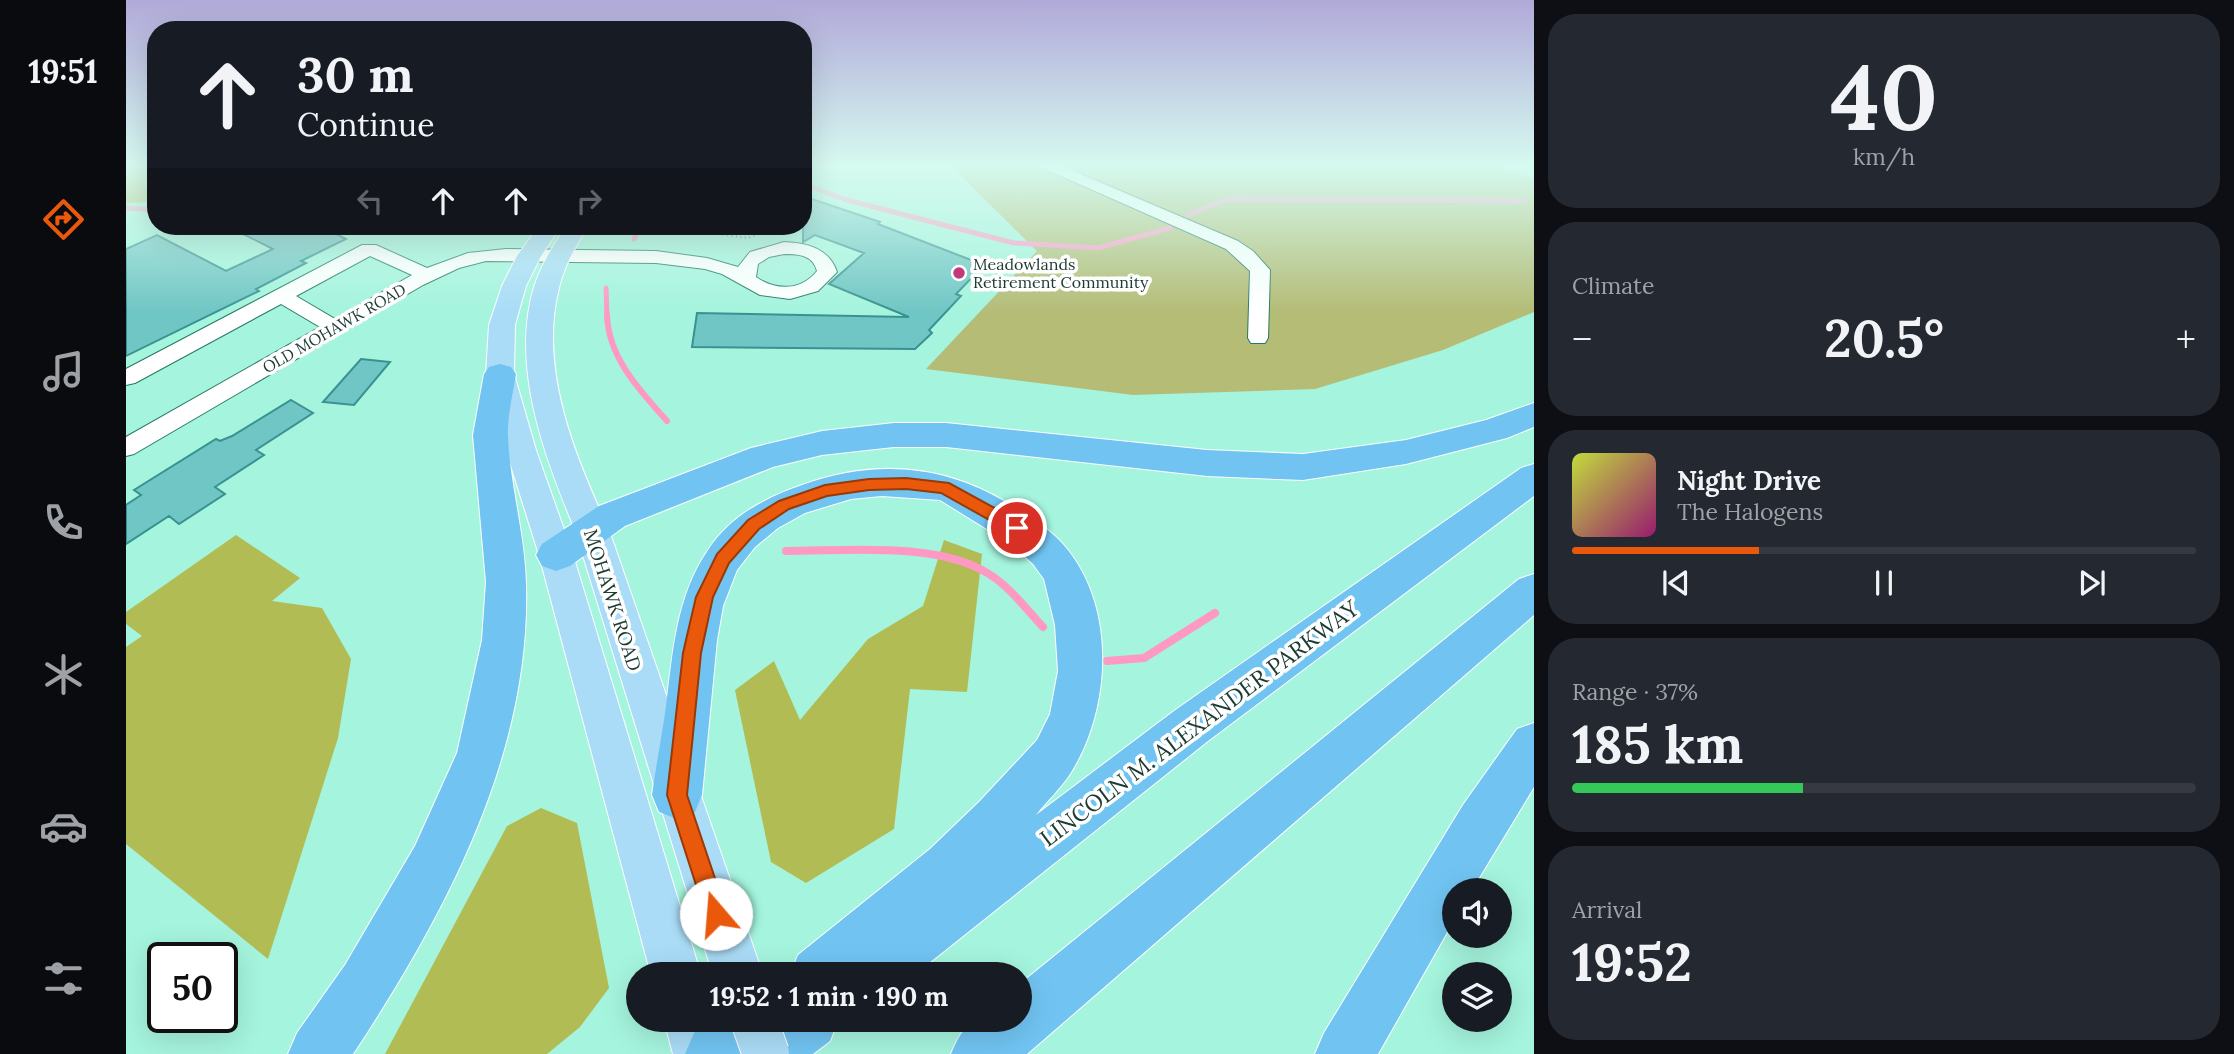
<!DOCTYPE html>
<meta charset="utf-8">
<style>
:root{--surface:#171b24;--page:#242831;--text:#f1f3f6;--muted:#9ea1a6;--line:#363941;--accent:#ea580c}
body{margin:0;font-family:Lora,serif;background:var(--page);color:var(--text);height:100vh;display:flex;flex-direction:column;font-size:26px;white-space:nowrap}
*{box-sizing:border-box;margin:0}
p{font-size:23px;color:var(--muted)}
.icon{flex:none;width:38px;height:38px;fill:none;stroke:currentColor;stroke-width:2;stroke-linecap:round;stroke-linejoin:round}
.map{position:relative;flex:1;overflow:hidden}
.drawer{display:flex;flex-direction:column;gap:14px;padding:14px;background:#0d0f14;width:700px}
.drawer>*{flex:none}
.top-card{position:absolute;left:21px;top:21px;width:665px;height:214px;border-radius:28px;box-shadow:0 7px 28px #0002;background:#171b24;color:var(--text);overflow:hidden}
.buttons{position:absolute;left:1316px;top:878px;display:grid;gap:14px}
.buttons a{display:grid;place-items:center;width:70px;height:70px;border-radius:50%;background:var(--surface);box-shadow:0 7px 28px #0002;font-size:35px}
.speed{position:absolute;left:21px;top:942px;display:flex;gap:14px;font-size:35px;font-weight:700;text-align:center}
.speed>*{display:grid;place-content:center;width:91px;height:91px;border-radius:50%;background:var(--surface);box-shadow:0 7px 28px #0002;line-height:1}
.speed .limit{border:4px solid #111;border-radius:10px;background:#fff;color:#111}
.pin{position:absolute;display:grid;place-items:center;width:60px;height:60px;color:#fff;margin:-30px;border:4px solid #fff;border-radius:50%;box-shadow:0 2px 7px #0007}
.me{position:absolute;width:77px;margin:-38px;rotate:342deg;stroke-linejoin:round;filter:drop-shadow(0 0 5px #0008)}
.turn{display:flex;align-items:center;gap:24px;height:147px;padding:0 35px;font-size:32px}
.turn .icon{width:91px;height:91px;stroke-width:2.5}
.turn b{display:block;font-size:49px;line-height:60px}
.lanes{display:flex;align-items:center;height:66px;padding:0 35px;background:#0003;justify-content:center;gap:35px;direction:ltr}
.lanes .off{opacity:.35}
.big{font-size:52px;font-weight:700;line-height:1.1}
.drawer .card{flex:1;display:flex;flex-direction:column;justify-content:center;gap:10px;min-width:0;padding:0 24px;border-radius:28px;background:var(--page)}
.drawer .dial{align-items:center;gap:0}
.dial b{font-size:91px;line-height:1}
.song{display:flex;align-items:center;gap:21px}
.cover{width:84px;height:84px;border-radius:10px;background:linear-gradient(135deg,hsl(70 70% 55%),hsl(320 70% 35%))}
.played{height:7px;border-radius:4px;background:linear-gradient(90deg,var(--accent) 30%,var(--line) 30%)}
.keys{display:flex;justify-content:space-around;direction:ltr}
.heat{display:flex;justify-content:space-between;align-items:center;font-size:38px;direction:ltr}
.charge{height:10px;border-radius:5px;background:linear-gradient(90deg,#34c759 37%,var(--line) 0)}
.trip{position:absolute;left:500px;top:962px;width:406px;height:70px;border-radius:35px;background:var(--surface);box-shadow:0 7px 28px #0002;font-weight:700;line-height:70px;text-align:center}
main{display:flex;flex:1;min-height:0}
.tab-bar{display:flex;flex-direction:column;width:126px;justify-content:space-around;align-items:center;background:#090b0e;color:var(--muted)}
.tab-bar .icon{width:49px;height:49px}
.tab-bar .selected{color:var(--accent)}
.tab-bar b{font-size:32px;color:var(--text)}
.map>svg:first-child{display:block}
.green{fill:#b4bc76}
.forest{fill:#b2bc54}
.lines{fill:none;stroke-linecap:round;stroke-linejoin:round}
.stream-far2{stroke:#fe99c3;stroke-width:5}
.stream-far1{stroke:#fe99c3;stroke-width:6}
.stream{stroke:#fe99c3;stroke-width:8}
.building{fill:#70c6c4;stroke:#399291;stroke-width:2}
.minor-casing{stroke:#267864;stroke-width:2}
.major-casing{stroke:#fff;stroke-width:2}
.highway-casing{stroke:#fff;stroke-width:2}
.path{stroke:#649d8c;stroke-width:2.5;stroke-dasharray:1 3.5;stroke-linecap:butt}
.minor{fill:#fff;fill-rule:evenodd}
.major{fill:#aadcf7;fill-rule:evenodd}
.highway{fill:#71c4f2;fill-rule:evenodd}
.major-bridge-casing{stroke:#fff;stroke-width:48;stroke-linecap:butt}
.major-bridge{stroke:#aadcf7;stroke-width:46}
.route{fill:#ea580c;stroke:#983908;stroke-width:2}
.poi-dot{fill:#bf3a7c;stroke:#fff;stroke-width:2.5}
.labels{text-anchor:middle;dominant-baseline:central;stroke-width:7;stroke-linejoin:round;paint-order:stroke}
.far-poi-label{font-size:16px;fill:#1b3b32;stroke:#fff;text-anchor:start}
.far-street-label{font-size:16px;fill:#1b3b32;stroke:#fff}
.street-label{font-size:19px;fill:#1b3b32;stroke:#fff}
.near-street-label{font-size:23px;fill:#1b3b32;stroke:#fff}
</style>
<main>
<nav class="tab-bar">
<b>19:51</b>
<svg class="icon selected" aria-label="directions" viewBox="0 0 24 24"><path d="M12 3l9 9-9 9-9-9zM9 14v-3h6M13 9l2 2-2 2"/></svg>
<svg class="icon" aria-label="music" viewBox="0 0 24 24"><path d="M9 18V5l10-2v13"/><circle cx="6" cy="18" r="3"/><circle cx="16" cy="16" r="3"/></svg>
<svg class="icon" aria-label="phone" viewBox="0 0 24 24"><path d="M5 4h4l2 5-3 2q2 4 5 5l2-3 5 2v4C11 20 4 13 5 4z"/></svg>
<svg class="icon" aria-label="climate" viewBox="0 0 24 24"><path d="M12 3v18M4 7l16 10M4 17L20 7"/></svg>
<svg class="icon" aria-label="car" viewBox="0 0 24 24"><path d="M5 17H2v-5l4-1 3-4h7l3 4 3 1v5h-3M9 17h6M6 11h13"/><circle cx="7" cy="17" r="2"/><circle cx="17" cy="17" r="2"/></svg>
<svg class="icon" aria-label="filters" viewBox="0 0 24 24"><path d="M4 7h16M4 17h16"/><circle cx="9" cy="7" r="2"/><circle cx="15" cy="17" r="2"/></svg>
</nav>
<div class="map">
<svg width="1408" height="1054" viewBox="0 0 1408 1054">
<rect width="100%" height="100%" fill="#a5f4dd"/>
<path class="green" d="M823 164H1362L1408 178V312L1317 350 1189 389 1007 395 800 369 911 251Z"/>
<path class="forest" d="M0 167 30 168V202L0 203Z
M110 535 174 578 146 601 196 608 225 659 212 738 142 959 0 844V647L16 636 0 624V612Z
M818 540 856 554 841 692 784 689 768 829 680 883 645 862 609 690 648 661 674 720 742 639 797 606Z
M415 808 451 823 483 988 454 1027 421 1054H259L381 826Z"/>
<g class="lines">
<path class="stream-far2" d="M677 184 721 200 888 243 972 248 1044 228
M0 208 30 210
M1062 215 1102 199 1399 201
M508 239 514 226
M480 288 481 316"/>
<path class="stream-far1" d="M481 315C482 357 514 391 541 421"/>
<path class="stream" d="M660 551C719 551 812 541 863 574 884 587 900 609 917 627
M981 661 1018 658 1089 613"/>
</g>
<path class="building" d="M677 196 754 222 752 224 858 265 830 294 835 296 803 330 806 333 789 349 566 347 571 313 783 317 703 284 738 253 689 235 677 242Z
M101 226H195L220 239 175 261 180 263 130 289 133 291 0 356V249L31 235 100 271 147 249Z
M235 359 264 362 228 405 197 402Z
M165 400 187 413 130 450 138 455 89 487 99 494 53 524 43 516 0 544V505L15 495 8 490 90 439 94 441 106 436Z"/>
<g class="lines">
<defs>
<path id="minor" d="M908 164H931L1112 241 1127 251 1144 270 1142 338 1139 343H1125L1122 338 1124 271 1100 249Z
M658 242C681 243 703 248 711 272L692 291 664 299 634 295 596 274 579 269 530 263 360 261 333 268 297 285 8 454 0 456V437L194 327 155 304 9 383 0 385V369L236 245H250L301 268 342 253 380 249 530 251 581 258 612 267 624 252ZM658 254C673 254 687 255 691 271 675 291 650 291 630 277L632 264 643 257ZM244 256 286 275 209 319 170 296Z"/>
<path id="major" d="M413 226H435L415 256 400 286 389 325 388 374 410 450 447 555 575 975H525L413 555 380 450 360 374 363 325 376 286 391 256Z
M440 226H462C450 246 438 265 433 288 412 370 450 458 483 530L637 975H587L449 530C419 457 384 367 408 287 415 265 427 246 440 226Z
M538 1020H588L599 1054H547Z"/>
<path id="highway" d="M374 364 385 367 390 374C387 394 381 417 382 437 384 486 399 535 400 584 405 755 318 916 227 1054H162L171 1033 219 965 289 846 331 753 356 640 360 582 347 435 358 374 363 367Z
M1408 403V427L1381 438 1280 464 1177 480 1081 476 820 447H768L696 455 647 467 499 526 444 566 430 571 416 566 410 555 416 544 473 506 625 448 696 431 768 423H820L1081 450 1177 454 1280 440 1360 420Z
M1408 464V496L1082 741 788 975H664L672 955 804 849 853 802 911 740 924 714 932 671 929 625 918 579 907 564 885 544 814 500 756 496 725 499 679 513 652 528 629 547 611 570 597 606 591 640 576 795 569 812 551 819 533 812 526 795C530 765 536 736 540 706 547 652 550 597 582 550 604 516 639 498 676 485 748 459 818 464 883 504 904 517 926 530 941 549 991 611 984 711 944 774 934 789 921 801 910 815L1048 711 1395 468Z
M1408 574V615L901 1054H825C842 1012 854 1020 894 1020V984L1393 579Z
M1408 723V787L1345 891H1328V920L1252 1054H1189L1198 1033 1337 805 1391 729Z
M584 1020H712L704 1041 687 1054H559L568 1033Z"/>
</defs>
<use href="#minor" class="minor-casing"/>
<use href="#major" class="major-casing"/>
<use href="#highway" class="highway-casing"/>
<path class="path" d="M592 234 622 238 643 230H654"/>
<use href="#minor" class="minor"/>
<use href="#major" class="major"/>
<use href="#highway" class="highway"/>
<defs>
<path id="major-bridge" d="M628 1020 640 1054"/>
</defs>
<use href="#major-bridge" class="major-bridge-casing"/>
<use href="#major-bridge" class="major-bridge"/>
</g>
<linearGradient id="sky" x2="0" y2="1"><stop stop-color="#b1a9d9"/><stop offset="0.53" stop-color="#d6faf0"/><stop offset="1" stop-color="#d6faf0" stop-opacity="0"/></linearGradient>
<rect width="1408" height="312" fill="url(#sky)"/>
<path class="route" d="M780 478 823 483 896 523 899 528 891 534 885 532 815 493 780 489 743 490 701 496 663 509 633 529 603 563 587 597 575 653 561 795 601 914 598 922 590 925 582 922 541 795 557 653 570 597 591 554 622 520 653 501 699 485 743 479Z"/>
<circle class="poi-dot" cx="833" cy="273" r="7"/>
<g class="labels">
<g class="far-poi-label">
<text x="847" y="264">Meadowlands<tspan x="847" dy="18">Retirement Community</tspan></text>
</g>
<g class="far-street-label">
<text transform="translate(208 328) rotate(-30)">OLD MOHAWK ROAD</text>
</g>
<g class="street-label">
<text transform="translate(487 600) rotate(72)">MOHAWK ROAD</text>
</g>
<g class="near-street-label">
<text transform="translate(1073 723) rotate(-37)">LINCOLN M. ALEXANDER PARKWAY</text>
</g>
</g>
</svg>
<div class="buttons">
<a><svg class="icon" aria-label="sound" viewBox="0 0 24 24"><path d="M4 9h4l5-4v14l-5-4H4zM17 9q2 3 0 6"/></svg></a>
<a><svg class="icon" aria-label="layers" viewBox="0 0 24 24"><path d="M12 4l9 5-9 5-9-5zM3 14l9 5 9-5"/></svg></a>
</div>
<div class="speed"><div class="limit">50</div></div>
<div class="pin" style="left:891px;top:528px;background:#d93025"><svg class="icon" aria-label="arrive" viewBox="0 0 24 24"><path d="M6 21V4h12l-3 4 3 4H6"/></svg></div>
<svg class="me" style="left:590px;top:914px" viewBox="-20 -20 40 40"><circle r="19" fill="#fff"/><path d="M0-13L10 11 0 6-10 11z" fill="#ea580c"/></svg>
<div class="trip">19:52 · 1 min · 190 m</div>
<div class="top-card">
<div class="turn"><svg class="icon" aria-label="ahead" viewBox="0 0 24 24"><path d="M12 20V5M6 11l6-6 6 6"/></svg><div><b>30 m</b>Continue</div></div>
<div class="lanes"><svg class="icon off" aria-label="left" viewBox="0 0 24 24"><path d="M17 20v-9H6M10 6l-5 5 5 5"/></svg><svg class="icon" aria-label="ahead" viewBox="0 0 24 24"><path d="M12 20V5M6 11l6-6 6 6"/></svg><svg class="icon" aria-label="ahead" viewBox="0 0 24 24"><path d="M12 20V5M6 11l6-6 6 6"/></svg><svg class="icon off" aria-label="right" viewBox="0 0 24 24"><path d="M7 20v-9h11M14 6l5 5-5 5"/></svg></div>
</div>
</div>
<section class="drawer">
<div class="card dial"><b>40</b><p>km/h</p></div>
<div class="card"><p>Climate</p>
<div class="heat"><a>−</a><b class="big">20.5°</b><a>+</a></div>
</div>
<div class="card">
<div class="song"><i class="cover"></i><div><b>Night Drive</b><p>The Halogens</p></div></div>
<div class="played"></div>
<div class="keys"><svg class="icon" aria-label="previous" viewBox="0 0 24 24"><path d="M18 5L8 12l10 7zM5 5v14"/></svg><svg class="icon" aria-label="pause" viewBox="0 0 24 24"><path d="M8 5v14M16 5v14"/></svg><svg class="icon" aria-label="next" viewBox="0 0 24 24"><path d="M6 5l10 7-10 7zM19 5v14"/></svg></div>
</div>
<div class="card"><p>Range · 37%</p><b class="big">185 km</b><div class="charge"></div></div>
<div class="card"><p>Arrival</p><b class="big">19:52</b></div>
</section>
</main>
